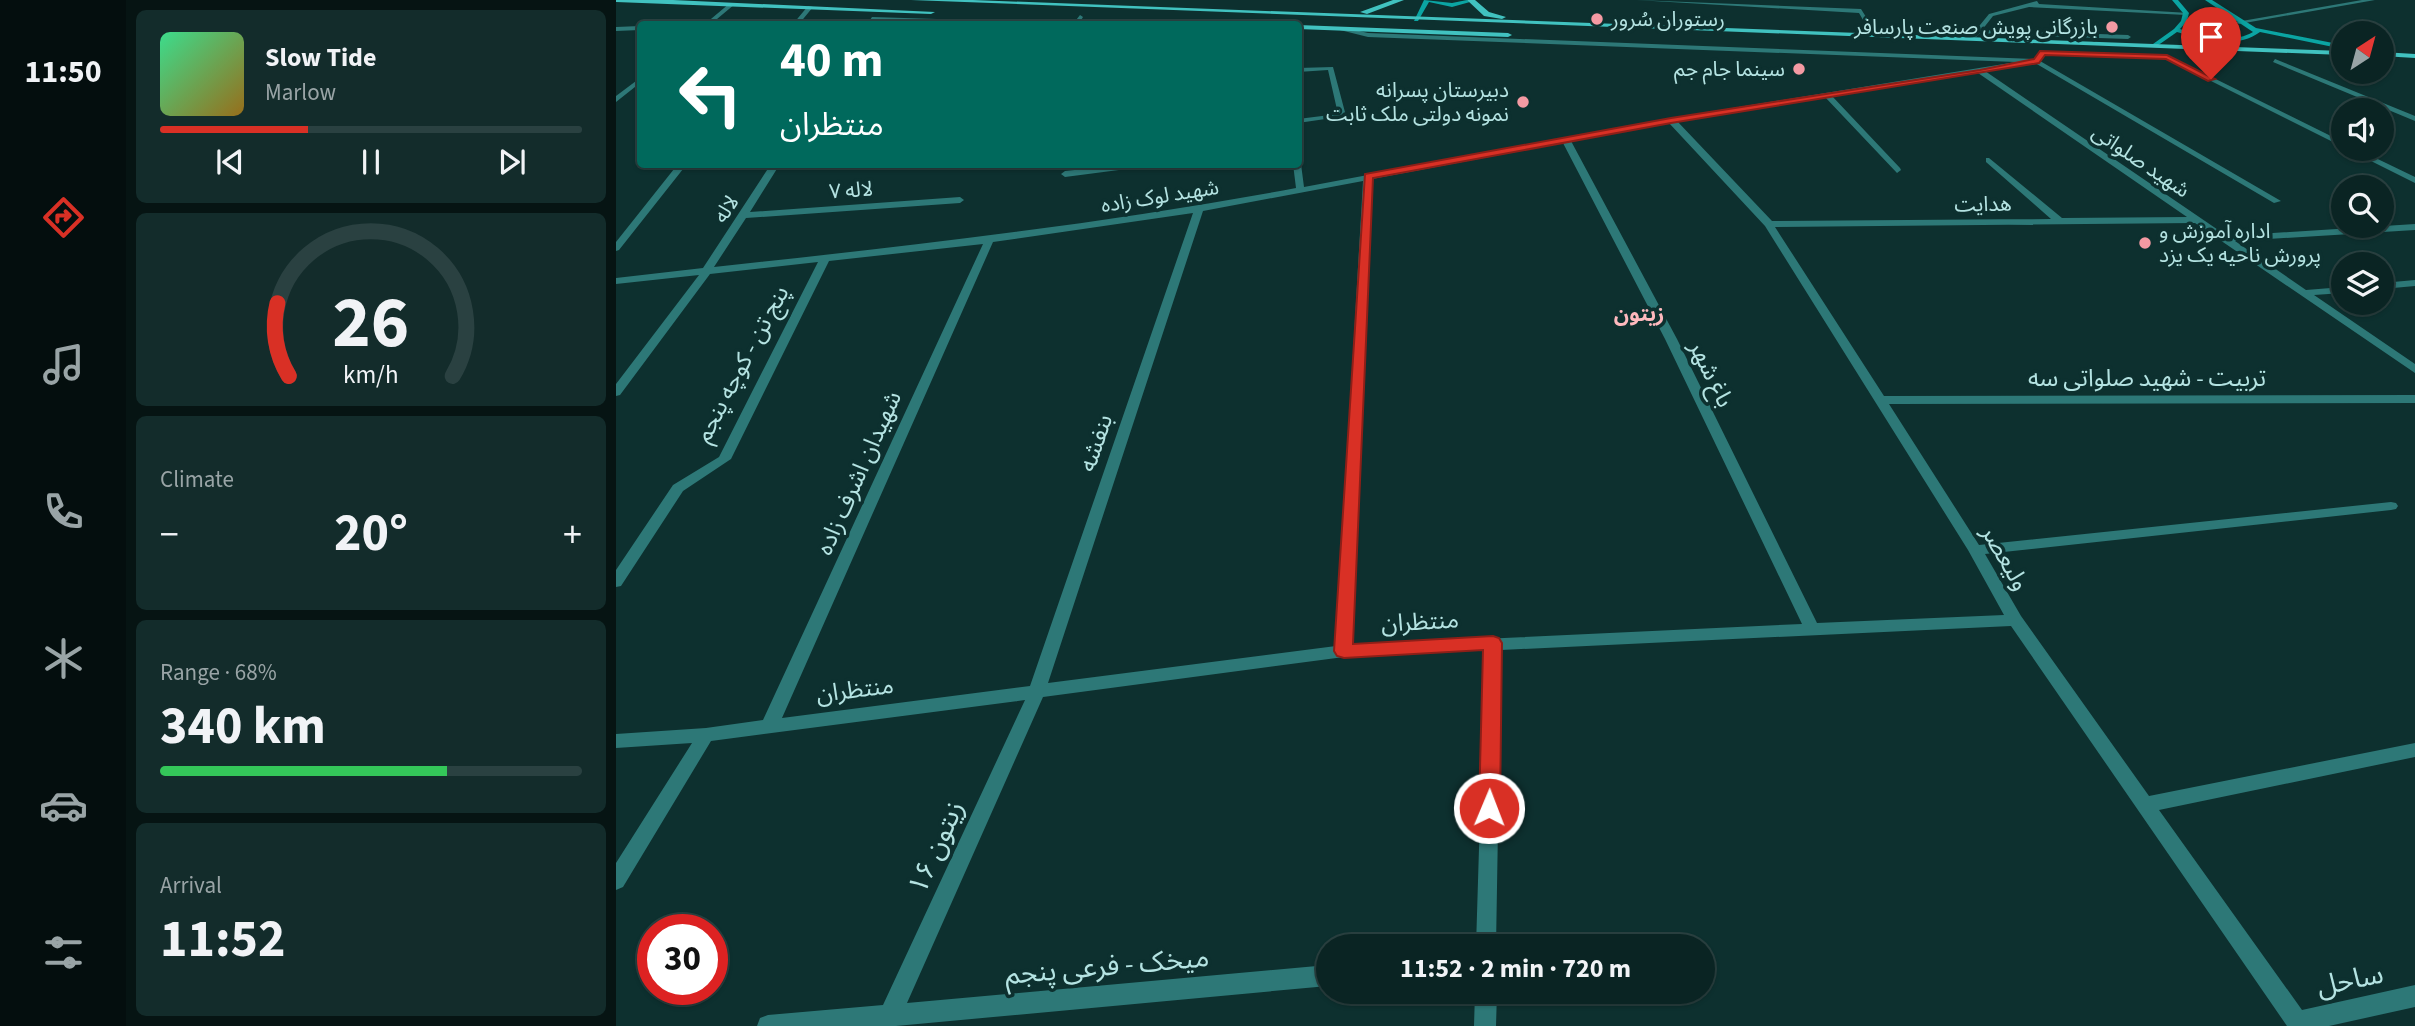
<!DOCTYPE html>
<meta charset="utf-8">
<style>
:root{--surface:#0a2423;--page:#132c2b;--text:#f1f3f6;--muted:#99a4a6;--line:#2a4141;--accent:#d93025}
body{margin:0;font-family:"Source Sans 3","Noto Sans Arabic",sans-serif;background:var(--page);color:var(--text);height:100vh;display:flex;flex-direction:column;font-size:26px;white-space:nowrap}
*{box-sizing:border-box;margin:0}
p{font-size:23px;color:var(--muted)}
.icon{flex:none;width:38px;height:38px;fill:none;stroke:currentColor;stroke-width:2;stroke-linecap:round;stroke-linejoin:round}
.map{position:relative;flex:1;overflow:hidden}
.side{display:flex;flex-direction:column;gap:10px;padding:10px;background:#061413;width:490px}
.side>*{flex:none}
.top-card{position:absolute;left:21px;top:21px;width:665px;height:147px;border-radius:7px;box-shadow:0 2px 5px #0004,0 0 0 2px var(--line);background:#00695c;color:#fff;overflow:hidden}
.needle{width:46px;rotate:36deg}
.fabs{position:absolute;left:1715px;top:21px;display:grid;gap:14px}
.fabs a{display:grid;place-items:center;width:63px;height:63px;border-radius:50%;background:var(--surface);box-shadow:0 2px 5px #0004,0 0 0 2px var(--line);font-size:35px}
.speed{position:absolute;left:21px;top:914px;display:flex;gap:14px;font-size:35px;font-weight:700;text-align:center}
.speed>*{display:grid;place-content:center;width:91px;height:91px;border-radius:50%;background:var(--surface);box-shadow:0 2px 5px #0004,0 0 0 2px var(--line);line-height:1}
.speed .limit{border:10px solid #d22;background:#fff;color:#111}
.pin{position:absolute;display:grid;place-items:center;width:60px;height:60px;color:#fff;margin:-72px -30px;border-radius:50% 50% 50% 0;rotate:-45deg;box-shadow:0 0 7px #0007}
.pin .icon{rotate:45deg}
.me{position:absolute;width:77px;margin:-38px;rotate:1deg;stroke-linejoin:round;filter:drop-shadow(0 0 5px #0008)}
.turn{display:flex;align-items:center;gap:24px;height:147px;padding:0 28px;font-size:32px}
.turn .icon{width:91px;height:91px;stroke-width:2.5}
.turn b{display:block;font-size:49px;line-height:60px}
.big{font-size:52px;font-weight:700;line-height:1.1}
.side .widget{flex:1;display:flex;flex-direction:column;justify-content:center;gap:10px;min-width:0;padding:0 24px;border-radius:10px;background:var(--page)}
.side .dial{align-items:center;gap:0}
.dial svg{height:182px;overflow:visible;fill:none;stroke:var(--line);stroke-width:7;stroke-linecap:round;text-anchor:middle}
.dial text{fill:var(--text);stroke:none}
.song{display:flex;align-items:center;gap:21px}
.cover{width:84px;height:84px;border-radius:10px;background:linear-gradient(135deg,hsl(150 70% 55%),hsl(40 70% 35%))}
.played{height:7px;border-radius:4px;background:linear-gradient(90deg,var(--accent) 35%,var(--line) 35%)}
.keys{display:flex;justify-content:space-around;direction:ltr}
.heat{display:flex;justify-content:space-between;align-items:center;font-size:38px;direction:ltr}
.charge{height:10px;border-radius:5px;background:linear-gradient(90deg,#34c759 68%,var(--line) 0)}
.trip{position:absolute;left:700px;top:934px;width:399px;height:70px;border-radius:35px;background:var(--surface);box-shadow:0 2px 5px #0004,0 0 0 2px var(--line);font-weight:700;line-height:70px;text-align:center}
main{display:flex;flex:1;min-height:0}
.tab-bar{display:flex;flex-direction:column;width:126px;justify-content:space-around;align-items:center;background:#040e0e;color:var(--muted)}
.tab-bar .icon{width:49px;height:49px}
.tab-bar .on{color:var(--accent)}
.tab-bar b{font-size:32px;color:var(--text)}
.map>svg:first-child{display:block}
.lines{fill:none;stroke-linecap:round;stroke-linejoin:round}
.street{fill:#2d7877;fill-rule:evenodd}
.secondary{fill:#0ba5a3;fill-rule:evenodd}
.primary{fill:#41c2c0;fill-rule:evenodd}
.route{fill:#d93025;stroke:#8d1f18;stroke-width:2}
.poi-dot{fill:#f49aa3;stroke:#0d302f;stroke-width:2.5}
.labels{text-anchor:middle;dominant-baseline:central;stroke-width:7;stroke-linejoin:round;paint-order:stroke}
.far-poi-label{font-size:21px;fill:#b4e3e2;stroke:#0d302f;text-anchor:end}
.far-street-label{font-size:21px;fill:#b4e3e2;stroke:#0d302f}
.far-neighbourhood-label{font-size:21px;font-weight:bold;fill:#feb9be;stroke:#0d302f}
.street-label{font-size:24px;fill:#b4e3e2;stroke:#0d302f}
.near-street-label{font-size:28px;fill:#b4e3e2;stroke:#0d302f}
</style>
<main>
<nav class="tab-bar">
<b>11:50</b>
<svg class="icon on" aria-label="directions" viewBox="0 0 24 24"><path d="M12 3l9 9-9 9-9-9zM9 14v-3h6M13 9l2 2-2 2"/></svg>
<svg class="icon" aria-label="music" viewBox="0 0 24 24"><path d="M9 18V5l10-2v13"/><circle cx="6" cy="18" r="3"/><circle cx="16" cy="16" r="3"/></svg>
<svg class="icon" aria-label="phone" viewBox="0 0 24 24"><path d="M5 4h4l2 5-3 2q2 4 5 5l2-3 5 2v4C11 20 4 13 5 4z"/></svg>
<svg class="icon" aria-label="climate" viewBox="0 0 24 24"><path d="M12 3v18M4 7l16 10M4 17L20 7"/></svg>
<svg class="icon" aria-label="car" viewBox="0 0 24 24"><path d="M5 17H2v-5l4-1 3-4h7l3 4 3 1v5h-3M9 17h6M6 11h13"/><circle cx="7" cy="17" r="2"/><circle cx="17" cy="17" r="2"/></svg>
<svg class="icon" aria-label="filters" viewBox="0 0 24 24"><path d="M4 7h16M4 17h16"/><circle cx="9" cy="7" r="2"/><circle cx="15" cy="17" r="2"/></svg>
</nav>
<section class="side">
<div class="widget">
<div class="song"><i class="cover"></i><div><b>Slow Tide</b><p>Marlow</p></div></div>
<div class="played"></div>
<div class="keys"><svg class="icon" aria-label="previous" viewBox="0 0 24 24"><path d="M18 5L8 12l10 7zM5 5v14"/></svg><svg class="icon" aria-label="pause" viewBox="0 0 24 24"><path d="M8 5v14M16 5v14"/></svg><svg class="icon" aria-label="next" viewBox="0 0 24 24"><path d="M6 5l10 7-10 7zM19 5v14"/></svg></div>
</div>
<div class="widget dial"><svg viewBox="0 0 100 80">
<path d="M14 69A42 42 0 1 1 86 69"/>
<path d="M14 69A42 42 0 0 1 9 37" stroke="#d93025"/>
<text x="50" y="56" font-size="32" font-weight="700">26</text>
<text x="50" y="72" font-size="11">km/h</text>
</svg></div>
<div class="widget"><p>Climate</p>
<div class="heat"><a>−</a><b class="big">20°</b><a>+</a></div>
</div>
<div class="widget"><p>Range · 68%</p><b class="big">340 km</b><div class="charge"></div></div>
<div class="widget"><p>Arrival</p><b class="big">11:52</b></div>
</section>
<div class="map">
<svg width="1799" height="1026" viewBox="0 0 1799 1026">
<rect width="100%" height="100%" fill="#0d302f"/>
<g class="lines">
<path class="street" d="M1020 0 1245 9 1262 36 1257 37 1243 13Z
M1746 0H1759L1623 24 1620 22Z
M1421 1 1423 4 1573 13 1570 15 1413 7 1377 16 1366 30 1512 35 1515 37 1512 39 1363 34 1360 37 1355 36 1373 14Z
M114 3 119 4 95 24H89Z
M192 6 197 7 183 24H177Z
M464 15 467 17 463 24H457Z
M256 17 417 22 420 24 254 20Z
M24 26V30L0 31V27Z
M726 27 752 33 1418 59 1427 51 1430 53 1424 61 1665 201 1658 203 1419 63 1369 71 1611 236 1799 224V230L1619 241 1690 290 1727 287V293L1698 295 1799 364V373L1579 223 1159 227 1268 396 1799 395V403L1273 404 1363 545 1775 502 1780 503 1782 506 1780 509 1775 510 1369 554 1405 616 1533 796 1799 743V757L1543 810 1686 1010 1799 985V1007L1713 1026H1671L1395 626 885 650 880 947H860L869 650 728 657 427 697 291 1003 712 965V986L280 1026H141L144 1018 152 1015 267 1005 409 700 95 741 7 887 0 890V863L76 743 0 748V734L90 728 147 720 367 244 213 261 115 459 67 491 5 586 0 587V570L57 485 103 457 202 262 94 274 4 395 0 396V384L83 275 0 284V278L87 268 155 164H164L134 212 344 197 348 200 344 203 130 218 98 267C293 246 487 224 680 188L677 164H682V162L685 164 688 187 1055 118 1400 62 752 37 724 30ZM1362 73 1571 217 1446 218 1373 158H1370V162L1435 219 1156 221 1061 121 1209 97 1281 173 1285 170 1284 168 1216 96ZM1053 123 1149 226 1352 550 1388 615 1201 623 1061 339 955 141ZM947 143 1049 339 1186 624 736 645 756 179ZM747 181 720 646 432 683 587 211ZM577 213 414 686 166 718 377 242Z
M1549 56H1553L1727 142V147L1549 58Z
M1659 59 1799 116V121L1657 62Z
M717 67 730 116 682 123V119L722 114 712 70 682 72V68Z
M24 78V83L0 102V96Z
M1731 149H1741L1799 177V183Z
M62 164H71L3 250 0 251V242Z
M516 164H549L449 177 445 174 449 171Z
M1799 280V286L1766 289V283Z
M859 992H881L880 1026H858Z"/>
<path class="secondary" d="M808 0 836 3 851 0 854 2 836 7 813 2 802 21H798Z
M1556 0H1562L1573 13 1571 21 1564 29C1588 36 1614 45 1637 32L1589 0H1596L1640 28 1727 45V49L1644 32C1619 50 1588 40 1561 32L1541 46H1537V44L1558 29 1565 21 1567 13Z"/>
<path class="primary" d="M0 0H57L319 12 315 14 0 2Z
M295 0H357L1727 51V55Z
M777 0H788L751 14 744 12Z
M851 0H859L873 12 890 17 886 19 868 16Z
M682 25 892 33 896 35 892 37 682 29Z
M1766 52 1799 54V58L1766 56Z"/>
</g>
<path class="route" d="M1424 51 1551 55 1599 79 1592 81 1550 59 1429 55 1423 63 1055 123 757 178 737 644 877 636 883 638 886 643 884 808 881 815 873 818 866 815 863 808 867 650 728 658 721 656 718 651 749 174 1055 118 1364 70 1418 59Z"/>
<g class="poi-dot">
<circle cx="981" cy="19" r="7"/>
<circle cx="1496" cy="27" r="7"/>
<circle cx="1183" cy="69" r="7"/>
<circle cx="907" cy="102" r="7"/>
<circle cx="1529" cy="243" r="7"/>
</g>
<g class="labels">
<g class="far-poi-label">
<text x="995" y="19" text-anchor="start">رستوران سُرور</text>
<text x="1482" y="27">بازرگانی پویش صنعت پارسافر</text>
<text x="1169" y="69">سینما جام جم</text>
<text x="893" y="90">دبیرستان پسرانه<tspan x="893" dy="24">نمونه دولتی ملک ثابت</tspan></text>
<text x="1543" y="231" text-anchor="start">اداره آموزش و<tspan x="1543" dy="24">پرورش ناحیه یک یزد</tspan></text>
</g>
<g class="far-street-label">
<text transform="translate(1525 161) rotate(34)">شهید صلواتی</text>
<text transform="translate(235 190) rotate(-4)">لاله ۷</text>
<text transform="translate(544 196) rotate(-9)">شهید لوک زاده</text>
<text transform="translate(1367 204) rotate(-1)">هدایت</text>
<text transform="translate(110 209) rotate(-57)">لاله</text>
</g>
<g class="far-neighbourhood-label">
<text x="1023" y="314">زیتون</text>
</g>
<g class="street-label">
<text transform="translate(126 364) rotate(-62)">پنج تن - کوچه پنجم</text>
<text transform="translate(1095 374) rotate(64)">باغ شهر</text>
<text x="1531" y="378">تربیت - شهید صلواتی سه</text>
<text transform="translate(480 443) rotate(-71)">بنفشه</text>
<text transform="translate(243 473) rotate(-66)">شهیدان اشرف زاده</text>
<text transform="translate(1389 558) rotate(60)">ولیعصر</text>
<text transform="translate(804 622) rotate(-3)">منتظران</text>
<text transform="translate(239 690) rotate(-7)">منتظران</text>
</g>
<g class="near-street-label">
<text transform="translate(320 847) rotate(-66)">زیتون ۱۶</text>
<text transform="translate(491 966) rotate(-5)">میخک - فرعی پنجم</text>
<text transform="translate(1734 980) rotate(-12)">ساحل</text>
</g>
</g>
</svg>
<div class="fabs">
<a><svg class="needle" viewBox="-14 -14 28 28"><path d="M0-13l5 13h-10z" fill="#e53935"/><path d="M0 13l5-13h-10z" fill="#99a4a6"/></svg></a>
<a><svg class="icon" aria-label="sound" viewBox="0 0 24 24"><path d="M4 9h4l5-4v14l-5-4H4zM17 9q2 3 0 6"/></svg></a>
<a><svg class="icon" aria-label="search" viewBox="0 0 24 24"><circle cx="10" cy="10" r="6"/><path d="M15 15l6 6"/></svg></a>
<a><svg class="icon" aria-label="layers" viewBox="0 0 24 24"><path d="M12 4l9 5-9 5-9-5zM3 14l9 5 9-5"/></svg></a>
</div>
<div class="speed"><div class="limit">30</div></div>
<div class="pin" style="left:1595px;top:79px;background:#d93025"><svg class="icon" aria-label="arrive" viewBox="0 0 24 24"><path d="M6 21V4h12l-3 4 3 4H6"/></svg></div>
<svg class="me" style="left:873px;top:808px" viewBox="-20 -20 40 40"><circle r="17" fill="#d93025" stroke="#fff" stroke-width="3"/><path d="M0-11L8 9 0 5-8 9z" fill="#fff"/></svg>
<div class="trip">11:52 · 2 min · 720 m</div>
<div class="top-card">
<div class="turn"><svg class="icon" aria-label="left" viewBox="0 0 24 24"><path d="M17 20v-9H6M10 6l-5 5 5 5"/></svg><div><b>40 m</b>منتظران</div></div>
</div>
</div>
</main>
